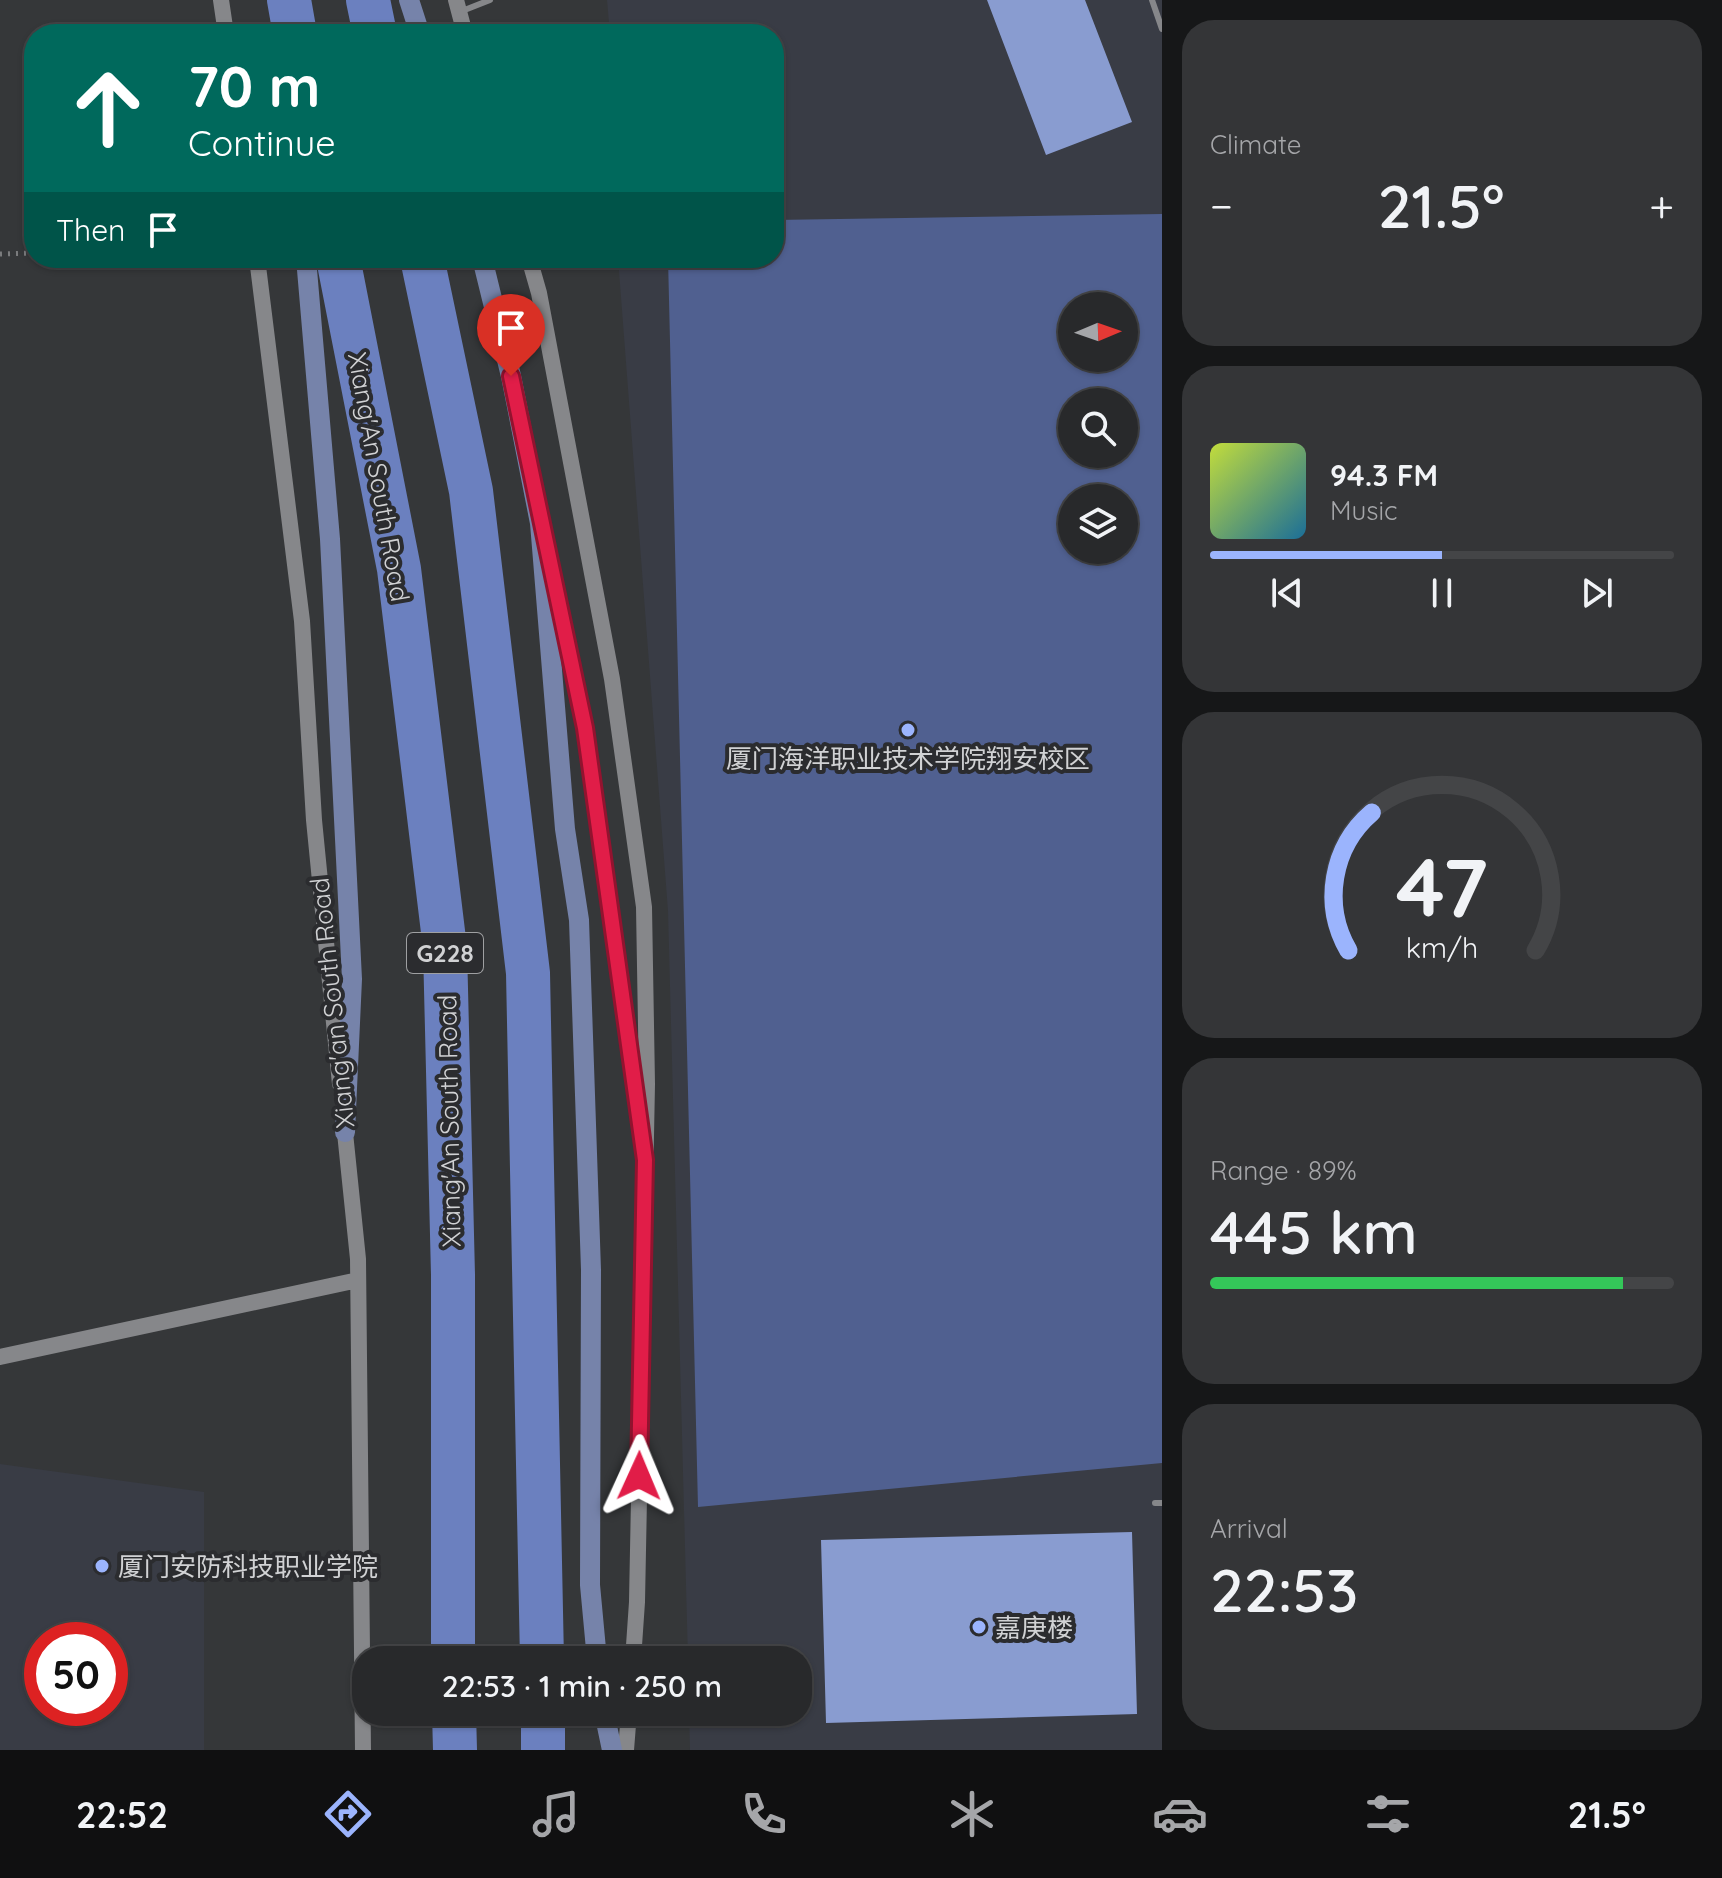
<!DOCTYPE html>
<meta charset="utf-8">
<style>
:root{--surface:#28292b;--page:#343537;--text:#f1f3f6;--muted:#a5a6a9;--line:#444547;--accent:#9bb4fd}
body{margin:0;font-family:Quicksand,"Noto Sans SC",sans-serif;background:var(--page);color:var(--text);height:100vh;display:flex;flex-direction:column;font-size:30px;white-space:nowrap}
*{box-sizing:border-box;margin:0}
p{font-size:26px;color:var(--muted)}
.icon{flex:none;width:44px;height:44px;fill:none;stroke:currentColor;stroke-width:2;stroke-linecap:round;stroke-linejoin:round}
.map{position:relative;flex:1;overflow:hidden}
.panel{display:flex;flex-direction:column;gap:20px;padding:20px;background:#161718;width:560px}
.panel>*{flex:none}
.hud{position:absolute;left:24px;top:24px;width:760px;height:244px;border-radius:32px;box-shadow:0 2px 6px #0004,0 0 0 2px var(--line);background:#00695c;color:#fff;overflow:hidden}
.needle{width:52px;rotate:88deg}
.controls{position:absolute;left:1058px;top:292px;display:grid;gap:16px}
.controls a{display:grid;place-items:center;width:80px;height:80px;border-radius:50%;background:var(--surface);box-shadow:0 2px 6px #0004,0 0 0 2px var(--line);font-size:40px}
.speed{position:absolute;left:24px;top:1622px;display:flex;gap:16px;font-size:40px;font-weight:700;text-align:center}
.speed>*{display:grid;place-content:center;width:104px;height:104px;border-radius:50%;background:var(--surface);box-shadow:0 2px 6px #0004,0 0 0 2px var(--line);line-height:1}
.speed .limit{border:12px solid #d22;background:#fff;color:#111}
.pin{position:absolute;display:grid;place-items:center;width:68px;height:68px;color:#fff;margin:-82px -34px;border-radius:50% 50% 50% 0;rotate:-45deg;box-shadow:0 0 8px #0007}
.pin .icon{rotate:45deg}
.me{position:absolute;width:88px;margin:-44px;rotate:1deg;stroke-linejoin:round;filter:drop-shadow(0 0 6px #0008)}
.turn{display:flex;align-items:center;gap:28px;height:168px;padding:0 32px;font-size:36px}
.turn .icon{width:104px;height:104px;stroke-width:2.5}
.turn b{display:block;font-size:56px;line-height:68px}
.then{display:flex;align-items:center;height:76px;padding:0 32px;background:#0003;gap:16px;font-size:30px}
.big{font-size:60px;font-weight:600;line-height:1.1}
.panel .tile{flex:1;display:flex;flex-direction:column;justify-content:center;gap:12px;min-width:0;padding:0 28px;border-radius:32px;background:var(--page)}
.panel .dial{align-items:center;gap:0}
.dial svg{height:208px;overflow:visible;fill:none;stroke:var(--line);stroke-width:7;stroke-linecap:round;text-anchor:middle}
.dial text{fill:var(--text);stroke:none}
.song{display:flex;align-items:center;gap:24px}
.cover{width:96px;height:96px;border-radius:12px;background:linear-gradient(135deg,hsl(70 70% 55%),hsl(200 70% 35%))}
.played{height:8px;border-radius:4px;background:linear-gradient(90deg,var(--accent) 50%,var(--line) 50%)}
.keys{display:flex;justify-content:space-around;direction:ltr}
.heat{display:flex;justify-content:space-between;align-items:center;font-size:44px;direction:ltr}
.charge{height:12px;border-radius:6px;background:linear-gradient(90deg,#34c759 89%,var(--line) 0)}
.trip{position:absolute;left:352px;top:1646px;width:460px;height:80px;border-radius:32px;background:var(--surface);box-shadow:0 2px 6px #0004,0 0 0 2px var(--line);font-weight:600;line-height:80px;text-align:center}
.tab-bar{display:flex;height:128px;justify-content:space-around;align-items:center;background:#101011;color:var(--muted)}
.tab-bar .icon{width:56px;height:56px}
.tab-bar .active{color:var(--accent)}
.tab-bar b{font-size:36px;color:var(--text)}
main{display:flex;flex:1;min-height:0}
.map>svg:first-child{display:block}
.built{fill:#393c45;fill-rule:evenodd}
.forest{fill:#506090;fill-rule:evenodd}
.building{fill:#899cd0}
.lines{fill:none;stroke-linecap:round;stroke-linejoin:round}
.path{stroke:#7b7c7e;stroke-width:5;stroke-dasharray:2 6;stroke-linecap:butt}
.lane{stroke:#86878a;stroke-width:6}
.secondary{stroke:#86878a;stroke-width:16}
.primary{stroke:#7683aa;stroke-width:20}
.highway{stroke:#6b80bf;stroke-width:44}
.route-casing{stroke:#92132f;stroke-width:20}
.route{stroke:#e11d48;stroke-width:14}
.poi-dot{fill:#9bb4fd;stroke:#2b2c2f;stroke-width:3}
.labels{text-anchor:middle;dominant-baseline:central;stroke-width:8;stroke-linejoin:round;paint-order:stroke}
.shield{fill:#2b2c2f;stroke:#9fa0a2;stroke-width:2}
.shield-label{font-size:24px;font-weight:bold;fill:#d1d2d4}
.street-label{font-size:26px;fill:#d1d2d4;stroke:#2b2c2f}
.poi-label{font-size:26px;fill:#d1d2d4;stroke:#2b2c2f;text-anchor:start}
</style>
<main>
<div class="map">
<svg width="1162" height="1750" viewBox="0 0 1162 1750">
<rect width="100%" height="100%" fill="#353739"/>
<path class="built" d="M607 0H1162V1750H690L689 1712H798V1660H688L668 911 618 258H774V34H610ZM1072 306H1124V358H1072ZM1072 402H1124V454H1072ZM1072 498H1124V550H1072Z
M0 1464 204 1492V1750H0ZM42 1640H110V1708H42Z"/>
<path class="forest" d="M1162 214V1463L698 1507 668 258H774V220ZM1072 306H1124V358H1072ZM1072 402H1124V454H1072ZM1072 498H1124V550H1072Z"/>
<path class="building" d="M987 0H1085L1132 122 1046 155Z
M1132 1532 1137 1714 826 1723 821 1540Z"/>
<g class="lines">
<path class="path" d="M0 254 34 253"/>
<path class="lane" d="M1152 0 1162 29
M462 11 490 0
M1155 1503H1162"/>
<path class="secondary" d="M221 0 226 34
M456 0 465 34
M257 258 302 621 314 820 340 1084
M529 258 539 293 612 679 644 907 647 1084 637 1602 633 1660
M552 578 585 728 638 1111
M344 1123 358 1259 363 1750
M0 1357 358 1280
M626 1750 629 1712"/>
<path class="primary" d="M409 0 420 34
M306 258 330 539 352 979 345 1132
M482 258 511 376 540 523 565 829 579 920 591 1270 590 1585 597 1660
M604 1712 612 1750"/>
<path class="highway" d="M289 0 295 34
M368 0 375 34
M338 258 399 569 445 948 453 1275V1660
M422 258 471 491 528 973 542 1660
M454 1712 455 1750
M543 1712V1750"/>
</g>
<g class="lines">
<defs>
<path id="route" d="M511 376 585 728 645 1160 639 1476"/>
</defs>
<use href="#route" class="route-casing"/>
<use href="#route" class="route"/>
</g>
<g class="poi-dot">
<circle cx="908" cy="730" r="8"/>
<circle cx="102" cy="1566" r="8"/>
<circle cx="979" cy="1627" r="8"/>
</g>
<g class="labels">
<rect class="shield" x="407" y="933" width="76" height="40" rx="6"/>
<g class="shield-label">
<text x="445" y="953">G228</text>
</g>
<g class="street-label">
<text transform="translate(379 477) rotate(80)">Xiang'An South Road</text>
<text transform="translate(332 1003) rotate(-96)">Xiang'an South Road</text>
<text transform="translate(449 1121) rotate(-91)">Xiang'An South Road</text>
</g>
<g class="poi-label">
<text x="908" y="758" text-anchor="middle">厦门海洋职业技术学院翔安校区</text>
<text x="118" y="1566">厦门安防科技职业学院</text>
<text x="995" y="1627">嘉庚楼</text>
</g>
</g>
</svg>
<div class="controls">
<a><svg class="needle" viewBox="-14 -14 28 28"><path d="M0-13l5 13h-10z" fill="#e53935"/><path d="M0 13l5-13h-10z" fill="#a5a6a9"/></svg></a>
<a><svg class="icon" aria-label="search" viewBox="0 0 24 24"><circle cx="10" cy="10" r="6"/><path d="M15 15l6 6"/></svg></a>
<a><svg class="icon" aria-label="layers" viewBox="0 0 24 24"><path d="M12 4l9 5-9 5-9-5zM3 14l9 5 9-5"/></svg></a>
</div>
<div class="speed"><div class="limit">50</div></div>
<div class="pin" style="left:511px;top:376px;background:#d93025"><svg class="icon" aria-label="arrive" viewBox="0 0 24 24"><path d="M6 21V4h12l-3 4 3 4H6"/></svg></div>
<svg class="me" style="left:639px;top:1476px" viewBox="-20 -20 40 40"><path d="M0-17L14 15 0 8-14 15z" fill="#e11d48" stroke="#fff" stroke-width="4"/></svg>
<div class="trip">22:53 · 1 min · 250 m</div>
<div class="hud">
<div class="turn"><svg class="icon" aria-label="ahead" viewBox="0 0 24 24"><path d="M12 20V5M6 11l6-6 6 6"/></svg><div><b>70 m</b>Continue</div></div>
<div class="then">Then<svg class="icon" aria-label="arrive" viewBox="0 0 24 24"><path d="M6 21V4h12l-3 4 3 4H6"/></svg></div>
</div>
</div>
<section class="panel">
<div class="tile"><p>Climate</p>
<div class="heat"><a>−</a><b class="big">21.5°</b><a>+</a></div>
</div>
<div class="tile">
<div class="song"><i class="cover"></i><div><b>94.3 FM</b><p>Music</p></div></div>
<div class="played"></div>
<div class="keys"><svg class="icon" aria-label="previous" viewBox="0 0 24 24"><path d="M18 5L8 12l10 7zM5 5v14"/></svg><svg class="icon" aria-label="pause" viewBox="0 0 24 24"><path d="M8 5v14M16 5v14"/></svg><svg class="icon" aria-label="next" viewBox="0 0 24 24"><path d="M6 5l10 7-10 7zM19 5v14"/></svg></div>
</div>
<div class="tile dial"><svg viewBox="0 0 100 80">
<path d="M14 69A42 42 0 1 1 86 69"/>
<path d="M14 69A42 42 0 0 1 23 16" stroke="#9bb4fd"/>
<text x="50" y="56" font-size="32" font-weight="700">47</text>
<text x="50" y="72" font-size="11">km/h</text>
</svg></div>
<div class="tile"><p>Range · 89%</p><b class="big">445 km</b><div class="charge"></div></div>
<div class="tile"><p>Arrival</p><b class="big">22:53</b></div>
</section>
</main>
<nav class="tab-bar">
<b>22:52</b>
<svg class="icon active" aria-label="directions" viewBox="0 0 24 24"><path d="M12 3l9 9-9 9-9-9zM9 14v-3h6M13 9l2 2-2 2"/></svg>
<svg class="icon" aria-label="music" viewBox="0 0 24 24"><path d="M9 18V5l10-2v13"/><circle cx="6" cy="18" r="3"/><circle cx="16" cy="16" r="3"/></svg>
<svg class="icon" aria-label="phone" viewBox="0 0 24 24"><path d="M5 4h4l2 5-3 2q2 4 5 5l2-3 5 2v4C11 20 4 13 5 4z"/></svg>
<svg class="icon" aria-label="climate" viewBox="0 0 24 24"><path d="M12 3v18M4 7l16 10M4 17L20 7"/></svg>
<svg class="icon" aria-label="car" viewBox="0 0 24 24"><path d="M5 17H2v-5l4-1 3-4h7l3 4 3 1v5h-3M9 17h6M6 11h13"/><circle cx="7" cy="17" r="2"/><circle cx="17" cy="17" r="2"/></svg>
<svg class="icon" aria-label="filters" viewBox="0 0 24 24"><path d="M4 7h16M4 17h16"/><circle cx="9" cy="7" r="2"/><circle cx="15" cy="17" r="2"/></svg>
<b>21.5°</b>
</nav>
